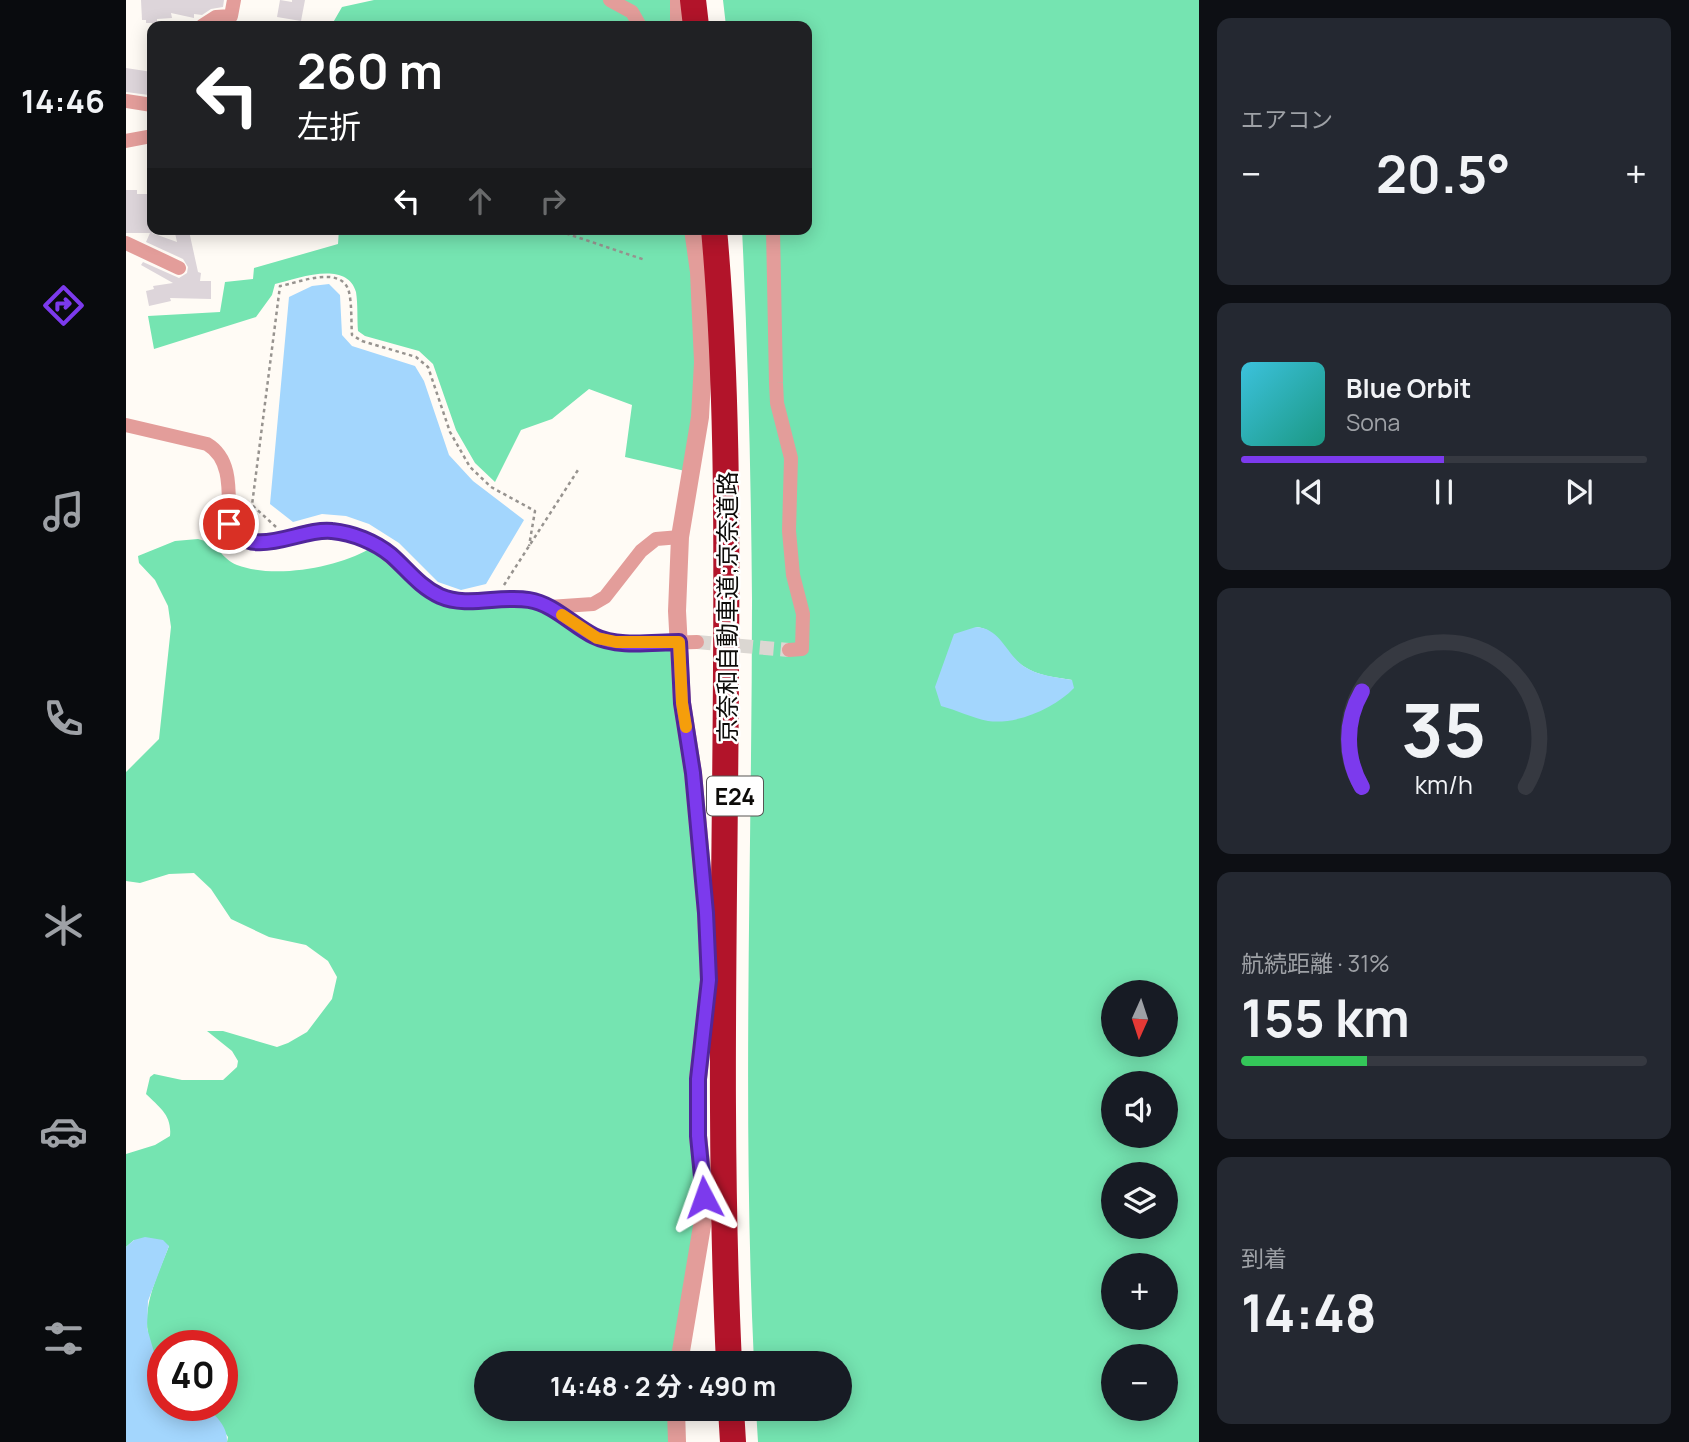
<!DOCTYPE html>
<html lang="ja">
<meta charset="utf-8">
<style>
:root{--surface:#171b24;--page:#242831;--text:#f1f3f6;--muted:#9ea1a6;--line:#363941;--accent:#7c3aed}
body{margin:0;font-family:Manrope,"Noto Sans JP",sans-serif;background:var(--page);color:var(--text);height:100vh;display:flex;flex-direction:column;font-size:26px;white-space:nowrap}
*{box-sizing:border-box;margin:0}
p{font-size:23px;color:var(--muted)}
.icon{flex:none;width:38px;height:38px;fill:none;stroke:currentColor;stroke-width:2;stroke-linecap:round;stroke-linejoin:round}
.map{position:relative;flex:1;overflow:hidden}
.sheet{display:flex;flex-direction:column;gap:18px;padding:18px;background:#0d0f14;width:490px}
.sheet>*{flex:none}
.top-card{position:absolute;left:21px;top:21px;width:665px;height:214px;border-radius:14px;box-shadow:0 4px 18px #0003;background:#202124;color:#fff;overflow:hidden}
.needle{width:46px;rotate:183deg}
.fabs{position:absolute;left:975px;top:980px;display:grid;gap:14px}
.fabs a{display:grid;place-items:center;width:77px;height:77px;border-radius:50%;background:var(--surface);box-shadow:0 4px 18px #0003;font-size:35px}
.speed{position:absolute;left:21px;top:1330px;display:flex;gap:14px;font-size:35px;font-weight:700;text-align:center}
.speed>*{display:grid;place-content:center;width:91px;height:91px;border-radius:50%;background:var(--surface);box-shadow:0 4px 18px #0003;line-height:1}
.speed .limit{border:10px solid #d22;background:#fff;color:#111}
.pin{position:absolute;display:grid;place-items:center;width:60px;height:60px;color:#fff;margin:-30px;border:4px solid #fff;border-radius:50%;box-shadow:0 2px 7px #0007}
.me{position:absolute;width:77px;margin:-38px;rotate:356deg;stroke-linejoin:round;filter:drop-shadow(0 0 5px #0008)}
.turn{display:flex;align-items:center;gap:24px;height:147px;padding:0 35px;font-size:32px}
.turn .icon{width:91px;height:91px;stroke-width:2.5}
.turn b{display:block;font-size:49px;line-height:60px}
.lanes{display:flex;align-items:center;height:66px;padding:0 35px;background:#0003;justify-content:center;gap:35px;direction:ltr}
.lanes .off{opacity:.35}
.big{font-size:52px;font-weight:700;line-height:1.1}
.sheet .card{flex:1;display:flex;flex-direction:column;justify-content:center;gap:10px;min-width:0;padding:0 24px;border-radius:14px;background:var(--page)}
.sheet .dial{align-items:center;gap:0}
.dial svg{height:182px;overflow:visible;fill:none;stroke:var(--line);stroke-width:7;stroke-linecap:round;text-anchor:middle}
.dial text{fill:var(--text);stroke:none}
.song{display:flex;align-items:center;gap:21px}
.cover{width:84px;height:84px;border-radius:10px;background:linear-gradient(135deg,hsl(190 70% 55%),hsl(170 70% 35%))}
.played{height:7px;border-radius:4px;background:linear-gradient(90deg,var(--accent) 50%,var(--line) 50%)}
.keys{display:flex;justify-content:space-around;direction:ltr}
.heat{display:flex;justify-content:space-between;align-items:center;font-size:38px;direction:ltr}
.charge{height:10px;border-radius:5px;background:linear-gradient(90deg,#34c759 31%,var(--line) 0)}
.trip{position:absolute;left:348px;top:1351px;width:378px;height:70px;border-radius:35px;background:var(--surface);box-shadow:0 4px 18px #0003;font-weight:700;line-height:70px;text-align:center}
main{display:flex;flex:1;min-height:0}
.dock{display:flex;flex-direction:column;width:126px;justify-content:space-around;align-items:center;background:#090b0e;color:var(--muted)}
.dock .icon{width:49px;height:49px}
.dock .selected{color:var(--accent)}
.dock b{font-size:32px;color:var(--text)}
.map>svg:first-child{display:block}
.forest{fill:#75e4b1;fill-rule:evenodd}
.water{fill:#a3d6fd}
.building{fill:#ddd5da}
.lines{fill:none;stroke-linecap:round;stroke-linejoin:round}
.minor-tunnel{stroke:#dbd7d2;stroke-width:14;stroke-dasharray:14 7;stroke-linecap:butt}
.path{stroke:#97938f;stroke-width:2.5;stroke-dasharray:3.5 3.5;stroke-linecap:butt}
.minor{stroke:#e39d9a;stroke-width:14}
.tertiary{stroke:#e39d9a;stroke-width:18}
.motorway{stroke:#b2142a;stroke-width:26}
.route-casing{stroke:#51269a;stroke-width:18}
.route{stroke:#7c3aed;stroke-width:12}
.slow{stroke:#f59e0b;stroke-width:12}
.labels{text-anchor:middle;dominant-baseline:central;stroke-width:5;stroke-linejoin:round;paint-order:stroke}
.shield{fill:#fff;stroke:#565453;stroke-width:2}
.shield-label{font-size:23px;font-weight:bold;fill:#0d0b09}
.street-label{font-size:24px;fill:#0d0b09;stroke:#fff}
</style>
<main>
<nav class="dock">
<b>14:46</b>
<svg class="icon selected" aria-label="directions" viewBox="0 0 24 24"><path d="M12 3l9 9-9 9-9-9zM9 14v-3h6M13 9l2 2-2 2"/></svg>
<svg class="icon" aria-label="music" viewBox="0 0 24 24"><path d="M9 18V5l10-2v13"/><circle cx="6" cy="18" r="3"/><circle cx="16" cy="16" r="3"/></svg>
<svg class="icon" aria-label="phone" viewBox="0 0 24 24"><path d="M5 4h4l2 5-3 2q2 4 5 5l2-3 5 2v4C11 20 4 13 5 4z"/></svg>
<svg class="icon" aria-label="climate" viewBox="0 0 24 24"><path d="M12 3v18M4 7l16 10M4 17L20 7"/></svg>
<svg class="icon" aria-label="car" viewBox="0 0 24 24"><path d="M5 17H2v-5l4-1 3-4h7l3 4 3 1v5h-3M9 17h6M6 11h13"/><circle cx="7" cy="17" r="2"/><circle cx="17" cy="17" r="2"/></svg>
<svg class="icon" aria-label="filters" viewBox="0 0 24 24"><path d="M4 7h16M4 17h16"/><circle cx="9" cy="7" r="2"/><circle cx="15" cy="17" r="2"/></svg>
</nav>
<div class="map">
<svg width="1073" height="1442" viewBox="0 0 1073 1442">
<rect width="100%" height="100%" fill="#fffbf5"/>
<path class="forest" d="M248 0H547L546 26H205L216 7Z
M597 0H1073V1442H632L630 1409H714V1363H628C616 1109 626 854 626 600 625 476 622 353 616 229H681V26H600ZM850 627C871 628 880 655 897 666 911 676 929 677 946 680L884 720ZM987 992H1040V1045H987ZM987 1083H1040V1136H987ZM987 1174H1040V1227H987ZM987 1265H1040V1318H987ZM987 1356H1040V1409H987Z
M213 229H561C573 312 572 388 559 471L499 457 506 405 463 389 426 419 395 430 369 482 349 463 330 430 307 364 293 351 239 336 232 331C231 319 232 304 230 292 221 259 170 279 149 284L146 295 130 317 28 349 22 316 94 312 99 282 127 279 128 268 212 244Z
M72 539C94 544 95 559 111 565 148 579 210 568 243 549L260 559 308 601 318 605 344 608 380 605 404 607 420 612 449 633 540 647 547 653 561 774 577 980 572 1214 546 1363H360V1409H543L545 1442H101L102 1437 84 1411 76 1405H96V1346H37V1370C7 1325 25 1291 43 1246L8 1240 0 1247V1154L29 1145 44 1136C46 1115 34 1108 20 1094L24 1077 28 1074 56 1080H97L111 1067 112 1061 106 1051 81 1031H97L151 1047 162 1043 181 1032 206 999 211 977 202 961 180 945 143 937 105 919 85 889 68 873 43 874 14 883 0 881V772L33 739 45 627 42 606 29 580 13 563 12 556 49 541Z"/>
<path class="water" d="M203 284 214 295 216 335 226 346 289 366 298 381 323 455 347 481 398 520 360 584 335 590 312 582 273 543 243 524 220 516 196 514 167 522 144 504 163 297 186 286Z
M850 627C875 628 880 655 899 667 913 676 930 677 946 680L948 688C929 708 891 725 862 721 847 718 830 710 815 706L809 687 828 634Z
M19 1237 37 1240 43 1246 22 1301 21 1328 30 1359 37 1370V1405H76C89 1414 102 1426 101 1442H0V1247L8 1240Z"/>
<path class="building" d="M15 0H98L97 7 85 9 76 15 68 14V18L45 13 46 18 31 19V23H20V20H16Z
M154 0 166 2V0H179L175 21 151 17Z
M0 68 26 72V85L24 84 23 95 0 92Z
M0 190H11V194H26V233L51 242 49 233 63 231 72 272 75 273 74 281H85V299L44 298 45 301 23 306 20 291 28 289 27 286 47 283 15 265 17 262 53 278 61 273 62 267 57 259 20 242 24 233H0Z"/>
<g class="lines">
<path class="minor-tunnel" d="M571 642 663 650"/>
<path class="path" d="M427 229 519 260
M150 527 126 505 154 286C172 283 216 264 223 292 226 305 225 321 226 335L236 341 290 357 302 367 324 432 344 467 365 487 409 511 403 546
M378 585 452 470"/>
<path class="minor" d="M484 0 506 12 514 26
M76 26 90 17 105 16 108 0
M0 101 26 105
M0 141 26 136
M647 229 650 383 651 403 665 458 663 531 667 575 677 614 676 649 663 650
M0 243 53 268
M0 425 81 444C108 460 102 496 103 524 123 561 162 533 190 530 202 529 215 531 226 535 266 547 280 580 312 595 342 609 375 593 407 601 431 607 448 628 471 637 495 647 544 642 571 642
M423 607 467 604 479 597 515 551 530 539 554 537"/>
<path class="tertiary" d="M553 26V0
M553 1363 578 1214 577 1180 572 1136V1079L583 980 580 913 567 773 556 703 551 611 554 537 574 417 577 362 573 272 567 229
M550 1409 551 1442"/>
<path class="motorway" d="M567 0 570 26
M588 229C601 375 601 521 600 668 599 900 592 1132 603 1363
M605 1409 607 1442"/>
</g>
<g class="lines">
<defs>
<path id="route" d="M103 524C125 563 174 527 206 531 227 533 249 542 265 555 281 569 294 587 314 596 341 608 374 595 403 600 428 604 446 625 468 636 492 648 527 642 553 642L556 703 567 773 580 913 583 980 572 1079V1136L578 1197"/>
</defs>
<use href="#route" class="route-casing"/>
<use href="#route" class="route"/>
<path class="slow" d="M436 615 471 638 490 642H553L556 703 560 727"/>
</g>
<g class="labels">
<rect class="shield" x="581" y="776.5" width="56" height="39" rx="5"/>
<g class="shield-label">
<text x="609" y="796">E24</text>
</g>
<g class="street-label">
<text transform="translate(600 607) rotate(-90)">京奈和自動車道;京奈道路</text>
</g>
</g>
</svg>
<div class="fabs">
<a><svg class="needle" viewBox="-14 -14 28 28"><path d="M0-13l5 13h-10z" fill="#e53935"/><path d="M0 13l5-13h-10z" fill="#9ea1a6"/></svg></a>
<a><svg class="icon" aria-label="sound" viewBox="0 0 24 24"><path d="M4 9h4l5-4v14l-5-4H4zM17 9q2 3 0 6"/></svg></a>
<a><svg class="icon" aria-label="layers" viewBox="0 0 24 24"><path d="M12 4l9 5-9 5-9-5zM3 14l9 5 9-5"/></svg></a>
<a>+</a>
<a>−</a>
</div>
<div class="speed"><div class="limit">40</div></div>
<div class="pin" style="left:103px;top:524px;background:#d93025"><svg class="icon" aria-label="arrive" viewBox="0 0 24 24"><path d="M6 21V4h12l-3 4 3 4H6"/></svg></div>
<svg class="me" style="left:578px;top:1197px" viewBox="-20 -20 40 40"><path d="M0-17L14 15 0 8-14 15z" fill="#7c3aed" stroke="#fff" stroke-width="4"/></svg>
<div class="trip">14:48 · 2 分 · 490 m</div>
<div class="top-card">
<div class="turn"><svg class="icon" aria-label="left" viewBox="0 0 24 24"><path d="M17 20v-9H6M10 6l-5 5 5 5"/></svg><div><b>260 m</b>左折</div></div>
<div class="lanes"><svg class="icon" aria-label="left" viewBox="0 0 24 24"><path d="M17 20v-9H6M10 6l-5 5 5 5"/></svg><svg class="icon off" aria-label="ahead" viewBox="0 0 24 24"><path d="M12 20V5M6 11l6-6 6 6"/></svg><svg class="icon off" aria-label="right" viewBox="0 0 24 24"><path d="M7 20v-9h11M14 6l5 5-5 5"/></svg></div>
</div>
</div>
<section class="sheet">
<div class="card"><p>エアコン</p>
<div class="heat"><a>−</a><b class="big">20.5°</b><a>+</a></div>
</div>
<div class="card">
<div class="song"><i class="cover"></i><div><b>Blue Orbit</b><p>Sona</p></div></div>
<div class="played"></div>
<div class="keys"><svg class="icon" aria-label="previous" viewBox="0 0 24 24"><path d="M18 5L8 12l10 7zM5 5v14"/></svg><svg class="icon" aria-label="pause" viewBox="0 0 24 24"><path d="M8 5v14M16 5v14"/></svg><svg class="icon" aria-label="next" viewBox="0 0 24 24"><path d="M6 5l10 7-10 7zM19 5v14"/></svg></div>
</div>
<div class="card dial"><svg viewBox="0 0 100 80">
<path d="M14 69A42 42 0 1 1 86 69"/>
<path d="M14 69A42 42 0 0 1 14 27" stroke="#7c3aed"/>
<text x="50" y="56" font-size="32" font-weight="700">35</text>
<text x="50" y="72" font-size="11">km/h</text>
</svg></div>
<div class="card"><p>航続距離 · 31%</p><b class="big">155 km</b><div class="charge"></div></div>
<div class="card"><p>到着</p><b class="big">14:48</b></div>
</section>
</main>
